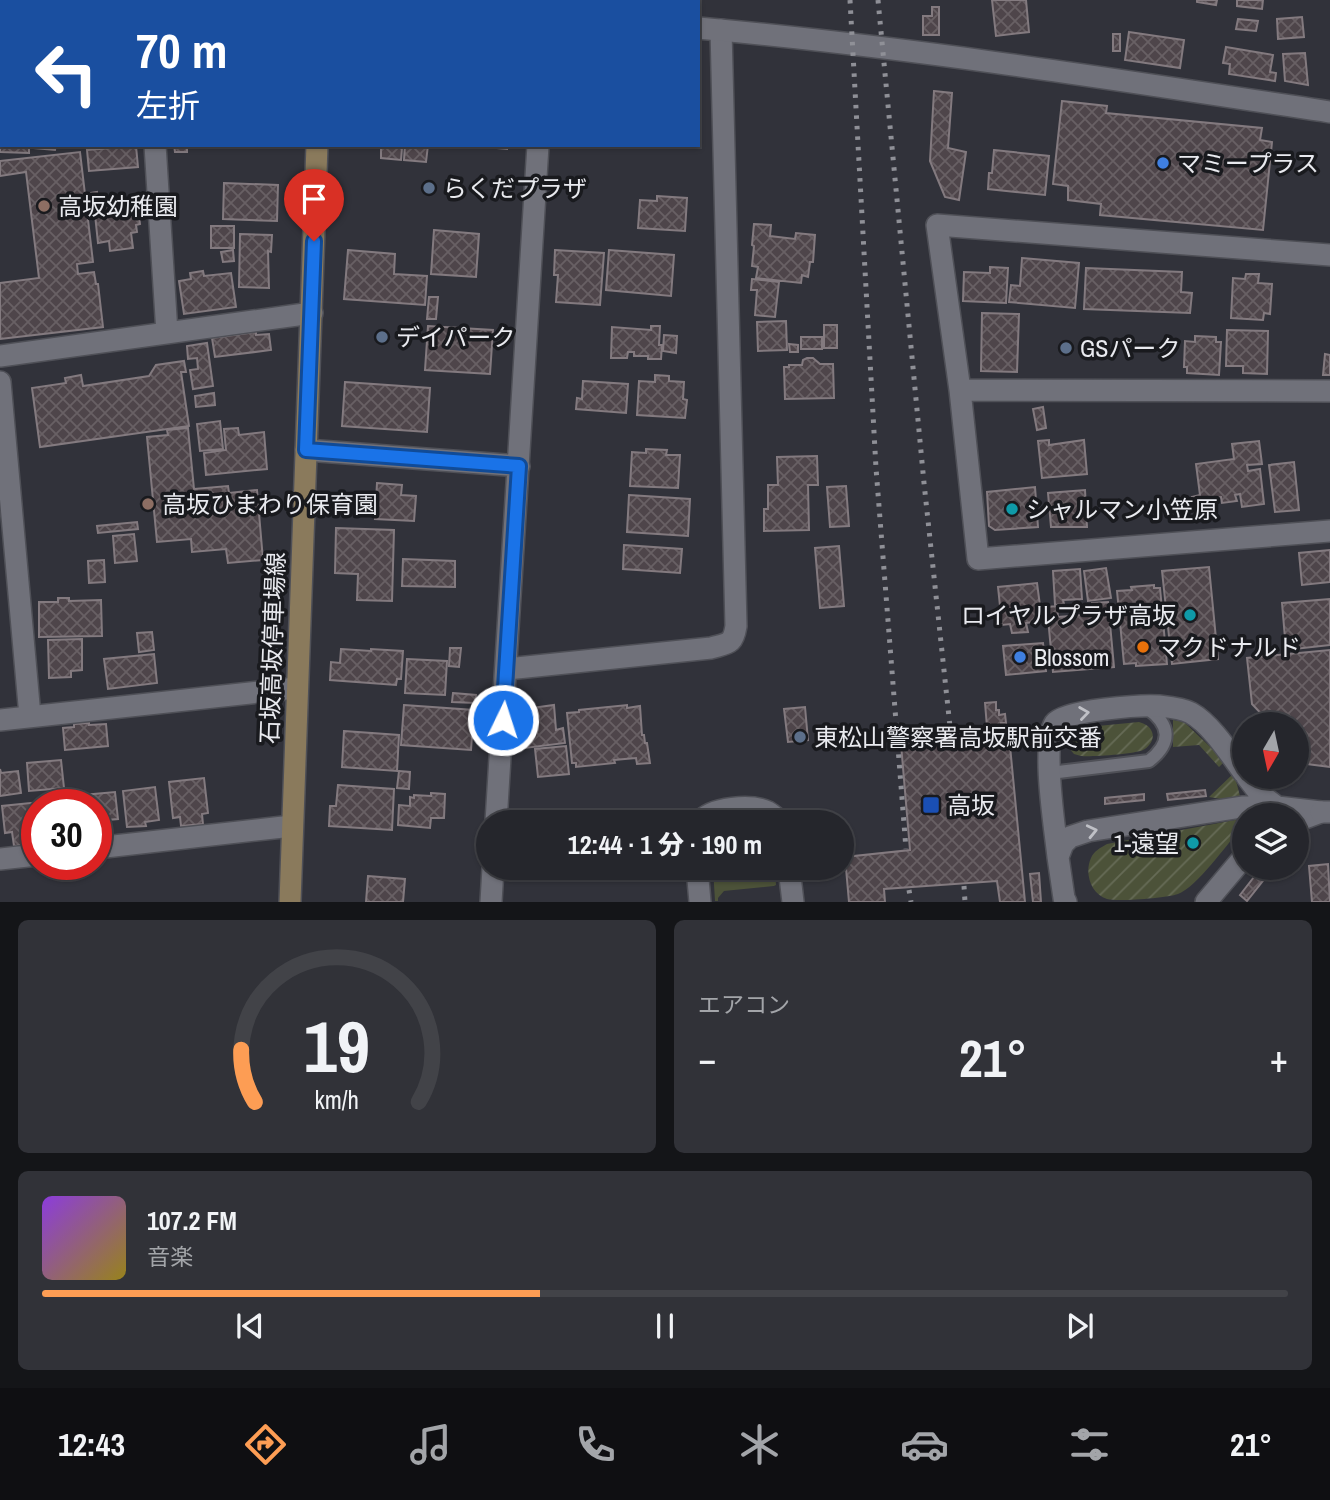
<!DOCTYPE html>
<html lang="ja">
<meta charset="utf-8">
<style>
:root{--surface:#25262c;--page:#313238;--text:#f1f3f6;--muted:#a3a5a9;--line:#424348;--accent:#fd9d54}
body{margin:0;font-family:"Archivo Narrow","Noto Sans JP",sans-serif;background:var(--page);color:var(--text);height:100vh;display:flex;flex-direction:column;font-size:26px;white-space:nowrap}
*{box-sizing:border-box;margin:0}
p{font-size:23px;color:var(--muted)}
.icon{flex:none;width:38px;height:38px;fill:none;stroke:currentColor;stroke-width:2;stroke-linecap:round;stroke-linejoin:round}
.map{position:relative;height:902px;overflow:hidden}
.sheet{display:flex;flex-direction:column;gap:18px;padding:18px;background:#141518;flex:1}
.sheet>*{flex:none}
.top-card{position:absolute;left:0px;top:0px;width:700px;height:147px;box-shadow:0 2px 5px #0004,0 0 0 2px var(--line);background:#1a4fa0;color:#fff;overflow:hidden}
.needle{width:46px;rotate:189deg}
.controls{position:absolute;left:1232px;top:712px;display:grid;gap:14px}
.controls a{display:grid;place-items:center;width:77px;height:77px;border-radius:50%;background:var(--surface);box-shadow:0 2px 5px #0004,0 0 0 2px var(--line);font-size:35px}
.speed{position:absolute;left:21px;top:789px;display:flex;gap:14px;font-size:35px;font-weight:700;text-align:center}
.speed>*{display:grid;place-content:center;width:91px;height:91px;border-radius:50%;background:var(--surface);box-shadow:0 2px 5px #0004,0 0 0 2px var(--line);line-height:1}
.speed .limit{border:10px solid #d22;background:#fff;color:#111}
.pin{position:absolute;display:grid;place-items:center;width:60px;height:60px;color:#fff;margin:-72px -30px;border-radius:50% 50% 50% 0;rotate:-45deg;box-shadow:0 0 7px #0007}
.pin .icon{rotate:45deg}
.me{position:absolute;width:77px;margin:-38px;rotate:4deg;stroke-linejoin:round;filter:drop-shadow(0 0 5px #0008)}
.turn{display:flex;align-items:center;gap:24px;height:147px;padding:0 21px;font-size:32px}
.turn .icon{width:91px;height:91px;stroke-width:2.5}
.turn b{display:block;font-size:49px;line-height:60px}
.big{font-size:52px;font-weight:800;line-height:1.1}
.sheet .card{flex:1;display:flex;flex-direction:column;justify-content:center;gap:10px;min-width:0;padding:0 24px;border-radius:10px;background:var(--page)}
.sheet .dial{align-items:center;gap:0}
.dial svg{height:182px;overflow:visible;fill:none;stroke:var(--line);stroke-width:7;stroke-linecap:round;text-anchor:middle}
.dial text{fill:var(--text);stroke:none}
.song{display:flex;align-items:center;gap:21px}
.cover{width:84px;height:84px;border-radius:10px;background:linear-gradient(135deg,hsl(270 70% 55%),hsl(50 70% 35%))}
.played{height:7px;border-radius:4px;background:linear-gradient(90deg,var(--accent) 40%,var(--line) 40%)}
.keys{display:flex;justify-content:space-around;direction:ltr}
.heat{display:flex;justify-content:space-between;align-items:center;font-size:38px;direction:ltr}
.sheet .tiles{flex:1;display:grid;gap:18px;grid-template-columns:1fr 1fr}
.card:last-child{grid-column:span 2}
.trip{position:absolute;left:476px;top:810px;width:378px;height:70px;border-radius:35px;background:var(--surface);box-shadow:0 2px 5px #0004,0 0 0 2px var(--line);font-weight:800;line-height:70px;text-align:center}
.tabs{display:flex;height:112px;justify-content:space-around;align-items:center;background:#0f0f12;color:var(--muted)}
.tabs .icon{width:49px;height:49px}
.tabs .on{color:var(--accent)}
.tabs b{font-size:32px;color:var(--text)}
.map>svg:first-child{display:block}
.grass{fill:#4c5239}
.garden{fill:url(#garden-furrows)}
.building{fill:url(#building-cross-hatch);stroke:#837a7f;stroke-width:2}
.lines{fill:none;stroke-linecap:round;stroke-linejoin:round}
.service-casing{stroke:#4f5057;stroke-width:16}
.minor-casing{stroke:#4f5057;stroke-width:24}
.tertiary-casing{stroke:#4f5057;stroke-width:24}
.secondary-casing{stroke:#4f5057;stroke-width:24}
.service{stroke:#70717a;stroke-width:12}
.minor{stroke:#70717a;stroke-width:21}
.tertiary{stroke:#70717a;stroke-width:21}
.secondary{stroke:#8a7a5c;stroke-width:21}
.rail{stroke:#8f9097;stroke-width:5;stroke-dasharray:3.5 7;stroke-linecap:butt}
.oneway{stroke:#bfc0c6}
.route-casing{stroke:#114b97;stroke-width:18}
.route{stroke:#1a73e8;stroke-width:12}
.shop-dot{fill:#3f7fe0;stroke:#191a1e;stroke-width:2.5}
.service-dot{fill:#5c6f8a;stroke:#191a1e;stroke-width:2.5}
.education-dot{fill:#8d6e63;stroke:#191a1e;stroke-width:2.5}
.culture-dot{fill:#0f9aa8;stroke:#191a1e;stroke-width:2.5}
.food-dot{fill:#e8710a;stroke:#191a1e;stroke-width:2.5}
.transit-dot{fill:#1a4fb4;stroke:#191a1e;stroke-width:2.5}
.labels{text-anchor:middle;dominant-baseline:central;stroke-width:7;stroke-linejoin:round;paint-order:stroke}
.poi-label{font-size:24px;fill:#e9eaef;stroke:#191a1e;text-anchor:start}
.street-label{font-size:24px;fill:#e9eaef;stroke:#191a1e}
</style>
<div class="map">
<svg width="1330" height="902" viewBox="0 0 1330 902">
<defs>
<pattern id="garden-furrows" width="10" height="10" patternUnits="userSpaceOnUse" patternTransform="scale(1.75)"><rect width="10" height="10" fill="#4c5239"/><path d="M-1 1l2-2M0 10L10 0M9 11l2-2" fill="none" stroke="#666b56"/></pattern>
<pattern id="building-cross-hatch" width="8" height="8" patternUnits="userSpaceOnUse" patternTransform="scale(1.75)"><rect width="8" height="8" fill="#4e454a"/><path d="M0 0l8 8M0 8l8-8" fill="none" stroke="#686064"/></pattern>
</defs>
<rect width="100%" height="100%" fill="#31323a"/>
<path class="grass" d="M713 868H775L776 885 774 886 724 891 718 898V901H715Z"/>
<path class="garden" d="M1173 720 1184 722 1225 761 1219 767 1199 745 1173 747Z
M1139 722C1145 724 1150 726 1152 732 1155 739 1149 747 1143 750 1135 754 1091 757 1081 756L1074 754 1068 747V737L1077 728Z
M1234 773 1241 800 1239 802 1209 797Z
M1235 820 1241 822 1242 827C1227 844 1197 887 1178 894 1166 898 1118 902 1107 899 1091 894 1084 873 1091 858 1094 851 1100 848 1107 844Z"/>
<path class="building" d="M992 0H1026L1029 32 996 36Z
M1197 0H1217L1216 5 1197 2Z
M1237 0H1263L1262 9 1237 6Z
M932 7H939V35H923V16H932Z
M1302 17 1304 37 1278 39 1277 19Z
M1238 19 1258 21 1256 31 1236 29Z
M1129 32 1184 40 1180 68 1125 60Z
M1113 34H1120V51H1113Z
M1226 47 1273 55 1270 72 1276 73 1275 81 1229 74 1230 64 1223 63Z
M1305 53 1308 85 1285 81 1283 54Z
M934 91 952 93 948 148 966 152 959 200 945 197 930 161Z
M1062 101 1107 106 1106 113 1262 128 1260 140 1272 142 1263 230 1100 215 1101 204 1068 200V186L1053 184Z
M0 117H2V145H29V153L0 152Z
M34 145H76V147L56 145 55 150 34 148Z
M174 145H187V152H175Z
M405 145H428L426 162 404 160Z
M462 145H507V149Z
M136 146 138 167 89 171 87 150Z
M381 147 402 148 401 160 381 158Z
M994 150 1049 156 1045 195 988 189 989 173H992Z
M80 152 93 262 77 264 78 274 94 272 96 284H98L103 327 0 339V283L39 278 26 172 0 176V161Z
M224 183 278 185 277 221 223 219Z
M97 192 98 202H91L90 193Z
M657 196 687 198 685 231 638 228 640 200 657 201Z
M137 201 140 224 136 225 137 232 131 233 133 248 110 251 109 241 98 243 94 205Z
M754 224 771 225 770 236 795 239 796 233 815 235 813 262H810L808 277 802 275 801 283 756 278 758 267 752 266 754 246 752 245Z
M211 226H234V248H211Z
M434 230 479 234 476 277 431 274Z
M240 234 272 235 271 252 268 251 269 288 239 287Z
M233 250 234 261 223 262 221 252Z
M348 250 395 254 394 274 427 276 425 305 344 299Z
M555 250 604 253 600 305 556 302 558 275H554Z
M609 250 674 255 671 296 606 290Z
M1022 258 1079 263 1075 308 1009 302 1011 285 1020 286Z
M990 267 1008 268 1006 303 963 301 964 272 990 273Z
M1086 268 1182 272 1181 292 1192 293 1190 313 1084 309Z
M203 271 204 276 231 273 236 307 184 314 179 281 191 279 190 273Z
M1246 274H1259L1258 283 1272 284 1270 314 1264 313 1263 320 1231 318 1233 278 1245 279Z
M752 279 779 282 775 317 755 315 757 290H751Z
M429 297H438L436 319H427Z
M982 313 1019 314 1017 372 981 371Z
M786 321 787 350 758 351 757 322Z
M824 325H837V348H824Z
M428 326 493 330 490 374 425 370Z
M651 326H660L659 345H662L661 359H648V356H634V352H628L627 358H611L612 327 651 330Z
M1227 330 1268 331 1267 374 1243 373V366H1226Z
M256 332V335L269 334 271 350 215 357 212 338Z
M664 335 677 336 676 353 663 351Z
M1195 336 1216 337V342H1221L1219 375 1187 373V367H1184L1185 341 1195 342Z
M801 337H822V349H801Z
M207 343 213 386 193 389 190 370 198 369 197 358 188 359 187 346Z
M789 344 798 345V352H790Z
M1325 354 1330 355V375H1323Z
M807 358H813L820 364H833L834 398 785 399 784 367H789V365H802L803 360Z
M184 361 186 372H181L189 426 40 447 32 388 66 383 65 378 81 375 83 386 149 376 156 365Z
M655 375 669 376V381L684 382 683 399 687 400 685 418 637 415 639 381 655 382Z
M583 381 628 384 626 413 576 409 577 398 582 399Z
M345 382 430 388 427 432 342 426Z
M214 393 215 405 196 407 195 396Z
M1043 407 1046 428 1037 430 1033 409Z
M220 421 223 449 200 451 197 424Z
M188 428 194 489 228 486 229 493 257 490 263 560 228 563 226 549 192 552 191 539 157 542 147 437 168 435 167 430Z
M238 428 239 435 264 432 267 469 206 475 204 453 226 450 224 429Z
M1049 440V445L1084 440 1087 474 1042 478 1038 441Z
M1259 441 1262 464 1247 465 1248 471 1260 469 1264 504 1242 507 1240 494 1235 495 1237 501 1222 503 1221 497 1210 498 1213 514 1195 518 1192 497 1200 495 1196 464 1234 459 1232 444Z
M646 449 667 450 666 455H680L678 488 630 486 632 452 646 453Z
M817 456 818 485H808L809 530 764 531V509H768V485H778L777 457Z
M1294 462 1299 510 1275 512 1269 465Z
M377 483 402 485 401 495 416 496 414 521 375 519Z
M846 486 849 526 830 527 827 487Z
M1035 487 1038 527 995 530 989 526 987 492Z
M1085 490 1087 527H1051L1048 493Z
M629 495 690 499 688 536 627 532Z
M137 522 138 529 98 533 97 526Z
M336 528 394 530 392 601 357 600 358 574 335 573Z
M134 534 137 561 115 563 113 536Z
M624 545 682 549 680 573 623 569Z
M839 546 844 606 820 608 815 548Z
M1330 550V582L1302 585 1299 553Z
M403 559 455 561V587L402 586Z
M104 560 105 582 89 583 88 561Z
M1209 567 1218 659 1172 664 1162 571Z
M1106 568 1111 598 1088 601 1084 571Z
M1080 569 1082 599 1063 600 1064 604 1055 605 1053 571Z
M1037 583 1042 621 1026 623 1028 632 1012 633 1010 624 1002 625 998 587Z
M1154 585V588H1160L1167 664 1136 666V663L1124 664 1117 591 1132 590 1131 587Z
M58 598H69V601L101 600 102 636 39 637V602H58Z
M1330 599V645L1286 650 1282 603Z
M1108 602 1114 667 1053 672 1047 607 1057 606 1058 617 1093 614 1092 603Z
M152 632 154 650 139 652 137 633Z
M82 639V670L71 671V677L49 678 48 640Z
M1043 643 1046 671 1006 675 1003 646Z
M450 648H461L459 667 449 666Z
M341 649 371 651V649L403 651 401 679H397L396 685 330 680 331 662 340 663Z
M1330 650V767L1307 764 1297 752V724H1271L1252 704 1247 658Z
M154 654 157 683 108 689 104 659Z
M407 659 447 661 445 695 405 693Z
M453 693 476 695 475 703 452 702Z
M996 702V710H999V715L1005 714 1006 723H1001V728H999V738L988 739 985 703Z
M404 705 474 710 471 750 401 745Z
M554 705 556 730 563 728 565 743 525 748 523 733H527L524 709Z
M627 705V708L640 706 642 735H644L645 743H647L650 763 637 764 636 758 614 760 615 763 576 767V763H572L567 713 579 712V710Z
M805 707 808 740 788 742 784 709Z
M89 723V725L106 724 108 746 65 750 63 728 74 727V724Z
M344 731 399 735 397 771 342 767Z
M986 736 987 749 1010 746 1025 902H1000L997 881 884 889 885 902H849L845 857 910 850 901 744Z
M566 746 569 774 538 777 535 749Z
M61 760 64 788 29 791 27 763Z
M0 769 1 773 18 771 21 793 0 796Z
M399 771 410 772 409 789 397 788Z
M204 778 208 813 202 814 203 824 181 826 180 817 173 818 169 782Z
M338 785 394 789 392 830 329 826 330 806H336Z
M155 787 159 820 145 822 146 826 127 827 123 791Z
M1205 790 1206 796 1168 800 1167 794Z
M115 792 118 819 107 820 108 830 96 831V805H84L83 795Z
M431 793 445 794 444 818H431L430 828 398 825 399 805 410 806V797L414 798V795L431 796Z
M1144 794V800L1105 804V798Z
M75 796 78 805H44V799Z
M40 802V805H37V840L34 841V844L14 846 12 832 5 833 2 806Z
M575 810 576 822H536L535 813Z
M1328 864 1330 902H1312L1309 866Z
M1261 868H1273L1247 901 1240 895Z
M1039 873 1041 902H1033L1030 874Z
M368 876 405 879 403 902H366Z"/>
<g class="lines">
<defs>
<path id="service" d="M1050 773 1149 761C1172 743 1171 725 1147 708"/>
<path id="minor" d="M665 0 666 2
M547 2V0
M155 145 167 333
M1330 255 937 225 960 390 978 559 1330 531
M0 356 312 313
M0 382 30 716
M960 390 1330 391
M306 450 519 466
M507 669 711 648C728 643 733 645 736 626L721 30
M0 720 296 688
M1247 777 1260 794 1277 807
M496 822 538 145
M700 822C711 807 752 804 768 812 773 815 777 819 781 822
M96 848 292 826
M1058 857C1055 829 1041 744 1055 723 1064 710 1142 705 1159 706 1169 707 1182 708 1191 713 1211 724 1230 754 1244 773
M0 859 37 855
M697 868 700 902
M789 868 793 902
M491 902 493 868
M1066 902 1064 898 1058 857 1063 844 1070 837 1088 831 1242 807H1277L1321 812 1297 821
M1206 902 1244 857"/>
<path id="tertiary" d="M321 2V0
M698 28C910 47 1120 80 1330 112
M1321 812H1330"/>
<path id="secondary" d="M0 17H2
M290 902 317 145"/>
</defs>
<use href="#service" class="service-casing"/>
<use href="#minor" class="minor-casing"/>
<use href="#tertiary" class="tertiary-casing"/>
<use href="#secondary" class="secondary-casing"/>
<use href="#service" class="service"/>
<use href="#minor" class="minor"/>
<use href="#tertiary" class="tertiary"/>
<use href="#secondary" class="secondary"/>
<path class="rail" d="M850 0 876 468 906 849
M878 0 924 483 951 736
M964 886 965 902
M909 890 911 902"/>
</g>
<defs><path id="oneway-chevron" d="M-2-3.5L2.5 0L-2 3.5" fill="none" stroke-width="1.6" stroke-linecap="round" stroke-linejoin="round" transform="scale(1.75)"/></defs>
<g class="oneway">
<use href="#oneway-chevron" transform="translate(1084 713) rotate(-8)"/>
<use href="#oneway-chevron" transform="translate(1092 831) rotate(-13)"/>
</g>
<g class="lines">
<defs>
<path id="route" d="M314 241 306 450 519 466 503 720"/>
</defs>
<use href="#route" class="route-casing"/>
<use href="#route" class="route"/>
</g>
<g class="shop-dot">
<circle cx="1163" cy="163" r="7"/>
<circle cx="1020" cy="657" r="7"/>
</g>
<g class="service-dot">
<circle cx="429" cy="188" r="7"/>
<circle cx="382" cy="337" r="7"/>
<circle cx="1066" cy="348" r="7"/>
<circle cx="800" cy="737" r="7"/>
</g>
<g class="education-dot">
<circle cx="44" cy="206" r="7"/>
<circle cx="148" cy="504" r="7"/>
</g>
<g class="culture-dot">
<circle cx="1012" cy="509" r="7"/>
<circle cx="1190" cy="615" r="7"/>
<circle cx="1193" cy="843" r="7"/>
</g>
<circle class="food-dot" cx="1143" cy="647" r="7"/>
<rect class="transit-dot" x="922" y="796" width="18" height="18" rx="3.5"/>
<g class="labels">
<g class="poi-label">
<text x="1177" y="163">マミープラス</text>
<text x="443" y="188">らくだプラザ</text>
<text x="58" y="206">高坂幼稚園</text>
<text x="396" y="337">デイパーク</text>
<text x="1080" y="348">GSパーク</text>
<text x="162" y="504">高坂ひまわり保育園</text>
<text x="1026" y="509">シャルマン小笠原</text>
<text x="1176" y="615" text-anchor="end">ロイヤルプラザ高坂</text>
<text x="1157" y="647">マクドナルド</text>
<text x="1034" y="657">Blossom</text>
<text x="814" y="737">東松山警察署高坂駅前交番</text>
<text x="947" y="805">高坂</text>
<text x="1179" y="843" text-anchor="end">1-遠望</text>
</g>
<g class="street-label">
<text transform="translate(272 648) rotate(-88)">石坂高坂停車場線</text>
</g>
</g>
</svg>
<div class="controls">
<a><svg class="needle" viewBox="-14 -14 28 28"><path d="M0-13l5 13h-10z" fill="#e53935"/><path d="M0 13l5-13h-10z" fill="#a3a5a9"/></svg></a>
<a><svg class="icon" aria-label="layers" viewBox="0 0 24 24"><path d="M12 4l9 5-9 5-9-5zM3 14l9 5 9-5"/></svg></a>
</div>
<div class="speed"><div class="limit">30</div></div>
<div class="pin" style="left:314px;top:241px;background:#d93025"><svg class="icon" aria-label="arrive" viewBox="0 0 24 24"><path d="M6 21V4h12l-3 4 3 4H6"/></svg></div>
<svg class="me" style="left:503px;top:720px" viewBox="-20 -20 40 40"><circle r="17" fill="#1a73e8" stroke="#fff" stroke-width="3"/><path d="M0-11L8 9 0 5-8 9z" fill="#fff"/></svg>
<div class="trip">12:44 · 1 分 · 190 m</div>
<div class="top-card">
<div class="turn"><svg class="icon" aria-label="left" viewBox="0 0 24 24"><path d="M17 20v-9H6M10 6l-5 5 5 5"/></svg><div><b>70 m</b>左折</div></div>
</div>
</div>
<section class="sheet">
<div class="tiles">
<div class="card dial"><svg viewBox="0 0 100 80">
<path d="M14 69A42 42 0 1 1 86 69"/>
<path d="M14 69A42 42 0 0 1 8 46" stroke="#fd9d54"/>
<text x="50" y="56" font-size="32" font-weight="700">19</text>
<text x="50" y="72" font-size="11">km/h</text>
</svg></div>
<div class="card"><p>エアコン</p>
<div class="heat"><a>−</a><b class="big">21°</b><a>+</a></div>
</div>
<div class="card">
<div class="song"><i class="cover"></i><div><b>107.2 FM</b><p>音楽</p></div></div>
<div class="played"></div>
<div class="keys"><svg class="icon" aria-label="previous" viewBox="0 0 24 24"><path d="M18 5L8 12l10 7zM5 5v14"/></svg><svg class="icon" aria-label="pause" viewBox="0 0 24 24"><path d="M8 5v14M16 5v14"/></svg><svg class="icon" aria-label="next" viewBox="0 0 24 24"><path d="M6 5l10 7-10 7zM19 5v14"/></svg></div>
</div>
</div>
</section>
<nav class="tabs">
<b>12:43</b>
<svg class="icon on" aria-label="directions" viewBox="0 0 24 24"><path d="M12 3l9 9-9 9-9-9zM9 14v-3h6M13 9l2 2-2 2"/></svg>
<svg class="icon" aria-label="music" viewBox="0 0 24 24"><path d="M9 18V5l10-2v13"/><circle cx="6" cy="18" r="3"/><circle cx="16" cy="16" r="3"/></svg>
<svg class="icon" aria-label="phone" viewBox="0 0 24 24"><path d="M5 4h4l2 5-3 2q2 4 5 5l2-3 5 2v4C11 20 4 13 5 4z"/></svg>
<svg class="icon" aria-label="climate" viewBox="0 0 24 24"><path d="M12 3v18M4 7l16 10M4 17L20 7"/></svg>
<svg class="icon" aria-label="car" viewBox="0 0 24 24"><path d="M5 17H2v-5l4-1 3-4h7l3 4 3 1v5h-3M9 17h6M6 11h13"/><circle cx="7" cy="17" r="2"/><circle cx="17" cy="17" r="2"/></svg>
<svg class="icon" aria-label="filters" viewBox="0 0 24 24"><path d="M4 7h16M4 17h16"/><circle cx="9" cy="7" r="2"/><circle cx="15" cy="17" r="2"/></svg>
<b>21°</b>
</nav>
